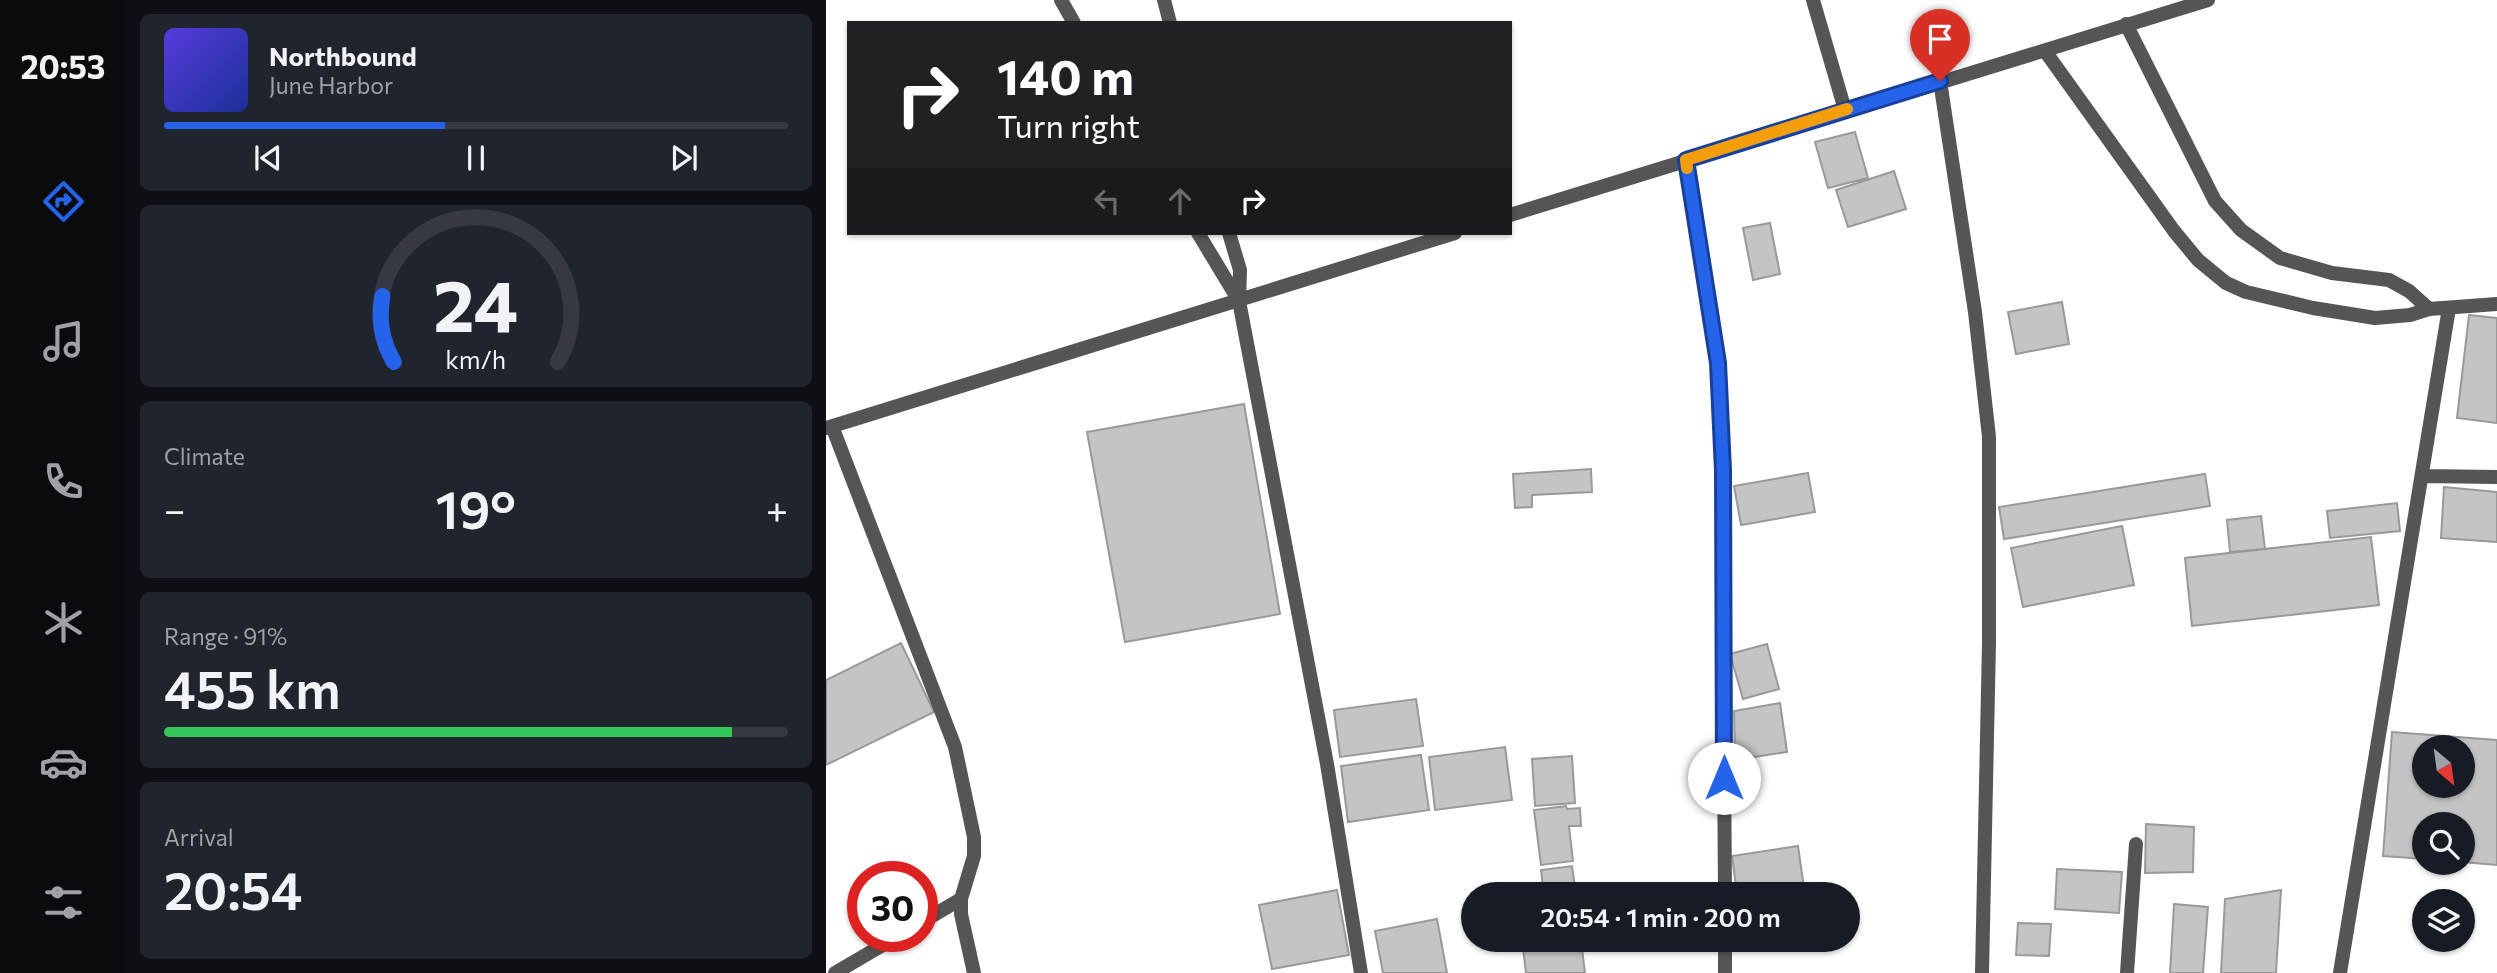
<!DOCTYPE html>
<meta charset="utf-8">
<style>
:root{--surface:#171b24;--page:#20242c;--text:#f1f3f6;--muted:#9ea1a6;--line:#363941;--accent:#2563eb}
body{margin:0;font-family:Commissioner,sans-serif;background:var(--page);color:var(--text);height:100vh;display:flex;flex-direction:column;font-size:26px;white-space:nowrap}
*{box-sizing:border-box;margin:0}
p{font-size:23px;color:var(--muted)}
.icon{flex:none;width:38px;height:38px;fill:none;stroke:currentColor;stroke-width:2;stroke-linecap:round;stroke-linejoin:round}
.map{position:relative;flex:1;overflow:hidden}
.sheet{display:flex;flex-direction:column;gap:14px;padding:14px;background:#0d0f14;width:700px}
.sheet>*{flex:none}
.hud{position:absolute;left:21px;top:21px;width:665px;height:214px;border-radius:0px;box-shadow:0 2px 5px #0004;background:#202124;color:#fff;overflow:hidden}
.needle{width:46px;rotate:151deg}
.fabs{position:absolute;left:1586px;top:735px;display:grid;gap:14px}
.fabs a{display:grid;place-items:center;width:63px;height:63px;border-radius:50%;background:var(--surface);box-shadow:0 2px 5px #0004;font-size:35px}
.speed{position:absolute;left:21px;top:861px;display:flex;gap:14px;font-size:35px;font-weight:700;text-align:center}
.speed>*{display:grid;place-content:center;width:91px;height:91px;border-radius:50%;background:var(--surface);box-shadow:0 2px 5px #0004;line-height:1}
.speed .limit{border:10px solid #d22;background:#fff;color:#111}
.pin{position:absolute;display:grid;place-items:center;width:60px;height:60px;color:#fff;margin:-72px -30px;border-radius:50% 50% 50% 0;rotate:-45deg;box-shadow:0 0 7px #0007}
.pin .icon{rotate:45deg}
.me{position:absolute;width:77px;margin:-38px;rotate:0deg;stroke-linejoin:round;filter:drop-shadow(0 0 5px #0008)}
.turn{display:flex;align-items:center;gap:24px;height:147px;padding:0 35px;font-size:32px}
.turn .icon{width:91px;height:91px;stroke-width:2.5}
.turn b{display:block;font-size:49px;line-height:60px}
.lanes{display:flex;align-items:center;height:66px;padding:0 35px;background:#0003;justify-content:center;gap:35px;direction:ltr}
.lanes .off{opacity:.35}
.big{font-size:52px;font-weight:600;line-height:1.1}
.sheet .card{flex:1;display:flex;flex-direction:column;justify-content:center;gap:10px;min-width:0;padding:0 24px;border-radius:10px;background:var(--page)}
.sheet .dial{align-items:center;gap:0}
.dial svg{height:182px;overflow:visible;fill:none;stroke:var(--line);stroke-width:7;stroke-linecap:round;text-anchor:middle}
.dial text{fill:var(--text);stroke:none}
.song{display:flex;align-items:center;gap:21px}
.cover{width:84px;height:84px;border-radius:10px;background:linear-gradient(135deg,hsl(250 70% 55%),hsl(230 70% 35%))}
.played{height:7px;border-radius:4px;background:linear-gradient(90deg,var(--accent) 45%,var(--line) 45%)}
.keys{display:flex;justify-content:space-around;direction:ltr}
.heat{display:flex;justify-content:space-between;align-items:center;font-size:38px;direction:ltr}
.charge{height:10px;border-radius:5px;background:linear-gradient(90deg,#34c759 91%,var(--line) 0)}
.trip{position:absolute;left:635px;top:882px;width:399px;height:70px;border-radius:35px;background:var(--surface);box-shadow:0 2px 5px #0004;font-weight:600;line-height:70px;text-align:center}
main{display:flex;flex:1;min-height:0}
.dock{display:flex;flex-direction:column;width:126px;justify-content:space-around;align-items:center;background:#090b0e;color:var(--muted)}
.dock .icon{width:49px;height:49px}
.dock .current{color:var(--accent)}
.dock b{font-size:32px;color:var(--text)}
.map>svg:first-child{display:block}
.building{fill:#c4c4c4;stroke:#999;stroke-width:2;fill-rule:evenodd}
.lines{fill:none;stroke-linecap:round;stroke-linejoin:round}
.street{stroke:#555;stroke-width:14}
.route-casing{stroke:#184099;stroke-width:18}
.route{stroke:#2563eb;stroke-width:12}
.slow{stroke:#f59e0b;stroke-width:12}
</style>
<main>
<nav class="dock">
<b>20:53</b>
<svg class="icon current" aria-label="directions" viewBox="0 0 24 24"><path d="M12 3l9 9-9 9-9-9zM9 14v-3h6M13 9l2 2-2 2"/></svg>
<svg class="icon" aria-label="music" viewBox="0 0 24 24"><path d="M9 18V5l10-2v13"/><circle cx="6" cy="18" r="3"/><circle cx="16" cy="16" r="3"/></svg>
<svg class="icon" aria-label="phone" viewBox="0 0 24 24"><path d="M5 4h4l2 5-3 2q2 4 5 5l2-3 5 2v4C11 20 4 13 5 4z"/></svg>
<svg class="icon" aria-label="climate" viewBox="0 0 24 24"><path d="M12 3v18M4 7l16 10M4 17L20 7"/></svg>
<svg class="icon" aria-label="car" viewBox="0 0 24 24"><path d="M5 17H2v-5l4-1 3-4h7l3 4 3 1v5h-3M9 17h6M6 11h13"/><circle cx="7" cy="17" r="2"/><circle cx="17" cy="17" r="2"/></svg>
<svg class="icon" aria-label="filters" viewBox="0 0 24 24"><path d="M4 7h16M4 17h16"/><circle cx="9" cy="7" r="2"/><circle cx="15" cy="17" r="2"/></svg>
</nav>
<section class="sheet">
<div class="card">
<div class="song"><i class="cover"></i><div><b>Northbound</b><p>June Harbor</p></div></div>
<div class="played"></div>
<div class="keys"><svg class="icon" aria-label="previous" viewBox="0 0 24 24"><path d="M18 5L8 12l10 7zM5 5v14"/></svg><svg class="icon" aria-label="pause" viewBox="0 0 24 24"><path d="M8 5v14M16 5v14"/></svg><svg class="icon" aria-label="next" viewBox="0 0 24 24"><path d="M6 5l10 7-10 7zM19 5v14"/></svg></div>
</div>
<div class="card dial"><svg viewBox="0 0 100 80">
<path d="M14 69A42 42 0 1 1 86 69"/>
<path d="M14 69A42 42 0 0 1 9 40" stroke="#2563eb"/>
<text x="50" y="56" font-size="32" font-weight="700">24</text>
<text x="50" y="72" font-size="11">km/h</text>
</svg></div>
<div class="card"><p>Climate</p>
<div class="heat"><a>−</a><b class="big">19°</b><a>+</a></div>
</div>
<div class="card"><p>Range · 91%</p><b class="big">455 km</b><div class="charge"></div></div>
<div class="card"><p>Arrival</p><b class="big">20:54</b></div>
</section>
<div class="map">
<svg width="1671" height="973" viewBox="0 0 1671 973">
<rect width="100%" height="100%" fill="#fff"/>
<path class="building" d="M1029 132 1042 178 1002 188 989 142Z
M1068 171 1080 209 1022 227 1010 190Z
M944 223 954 274 927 280 917 228Z
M1236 302 1243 344 1190 354 1182 312Z
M1643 315 1671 318V423L1631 418Z
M418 404 454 614 299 642 261 432Z
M765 469 766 492 706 495V507L689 508 687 474Z
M982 473 989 512 915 525 908 486Z
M1379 474 1384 506 1178 539 1173 507Z
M1618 487 1671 492V542L1615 538Z
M1571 503 1574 531 1504 538 1501 511Z
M1435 516 1439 549 1404 552 1401 520Z
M1296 526 1308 585 1197 607 1185 548Z
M1545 537 1553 605 1366 626 1359 558Z
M75 643 108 712 0 765V680Z
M941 644 953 689 917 699 904 654Z
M590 699 597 746 514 757 508 710Z
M954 703 961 752 909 760 908 711Z
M1566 732 1671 740V865L1636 862V824H1598V859L1557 856ZM1598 747H1636V786H1598Z
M679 747 686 800 609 810 603 757Z
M595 755 603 810 522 822 515 766Z
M746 756 749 803 709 806 706 759Z
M740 806 741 809 754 808 755 826H743L747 861 715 865 708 810Z
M1320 824 1368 827 1367 872 1319 873Z
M972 846 978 888 935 894H911L906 856Z
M746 866 750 894H718L715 870Z
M1231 869 1296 872 1293 913 1229 909Z
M511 890 523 955 446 969 433 905Z
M1455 890 1450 973H1395L1399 899Z
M1348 904 1382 907 1377 973H1344Z
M611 919 621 973H557L549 931Z
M1192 923 1225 924 1223 956 1190 955Z
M696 940H755L759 973H700Z"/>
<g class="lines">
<path class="street" d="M235 0 248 23
M338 0 344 23
M987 0 1019 110
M1300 24 1389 201 1415 230 1454 258 1506 273 1563 280 1583 291 1603 309
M1219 51 1348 231 1372 260 1400 283 1420 292 1487 308 1549 318 1584 315 1603 309 1671 304
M1114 81 1149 312 1163 437V643L1156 973
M860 160 892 363 896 470 899 894
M684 215 1382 0
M372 233 413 301
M403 233 414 270 413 301 501 764 535 973
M6 426 129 747 148 837V856L135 899V914L148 973
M0 428 629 233
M1597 476 1671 477
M96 922 135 899
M899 940V973
M9 973 72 936
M1301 973 1310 844
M1514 973 1623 308"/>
</g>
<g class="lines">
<defs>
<path id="route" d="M898 778 897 470 892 363 860 160 1114 81"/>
</defs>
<use href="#route" class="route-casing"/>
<use href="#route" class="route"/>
<path class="slow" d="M861 168 860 160 1021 109"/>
</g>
</svg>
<div class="fabs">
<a><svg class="needle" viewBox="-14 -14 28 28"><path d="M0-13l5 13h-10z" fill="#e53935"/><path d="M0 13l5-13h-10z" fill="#9ea1a6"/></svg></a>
<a><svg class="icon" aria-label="search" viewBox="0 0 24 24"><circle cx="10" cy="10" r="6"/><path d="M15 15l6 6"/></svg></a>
<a><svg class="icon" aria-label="layers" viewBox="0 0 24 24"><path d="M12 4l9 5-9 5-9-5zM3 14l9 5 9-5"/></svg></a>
</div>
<div class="speed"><div class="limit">30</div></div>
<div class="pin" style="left:1114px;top:81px;background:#d93025"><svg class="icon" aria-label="arrive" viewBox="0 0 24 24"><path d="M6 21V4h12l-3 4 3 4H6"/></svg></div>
<svg class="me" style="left:898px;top:778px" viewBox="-20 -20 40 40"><circle r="19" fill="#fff"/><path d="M0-13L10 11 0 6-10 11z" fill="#2563eb"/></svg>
<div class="trip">20:54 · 1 min · 200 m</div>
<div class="hud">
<div class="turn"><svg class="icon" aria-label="right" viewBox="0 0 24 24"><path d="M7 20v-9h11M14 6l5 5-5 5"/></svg><div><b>140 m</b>Turn right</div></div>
<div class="lanes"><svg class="icon off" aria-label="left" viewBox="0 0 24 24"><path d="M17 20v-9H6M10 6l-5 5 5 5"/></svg><svg class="icon off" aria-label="ahead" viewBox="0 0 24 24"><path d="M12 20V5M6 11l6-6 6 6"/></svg><svg class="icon" aria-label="right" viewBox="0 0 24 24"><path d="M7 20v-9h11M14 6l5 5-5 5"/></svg></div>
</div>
</div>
</main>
